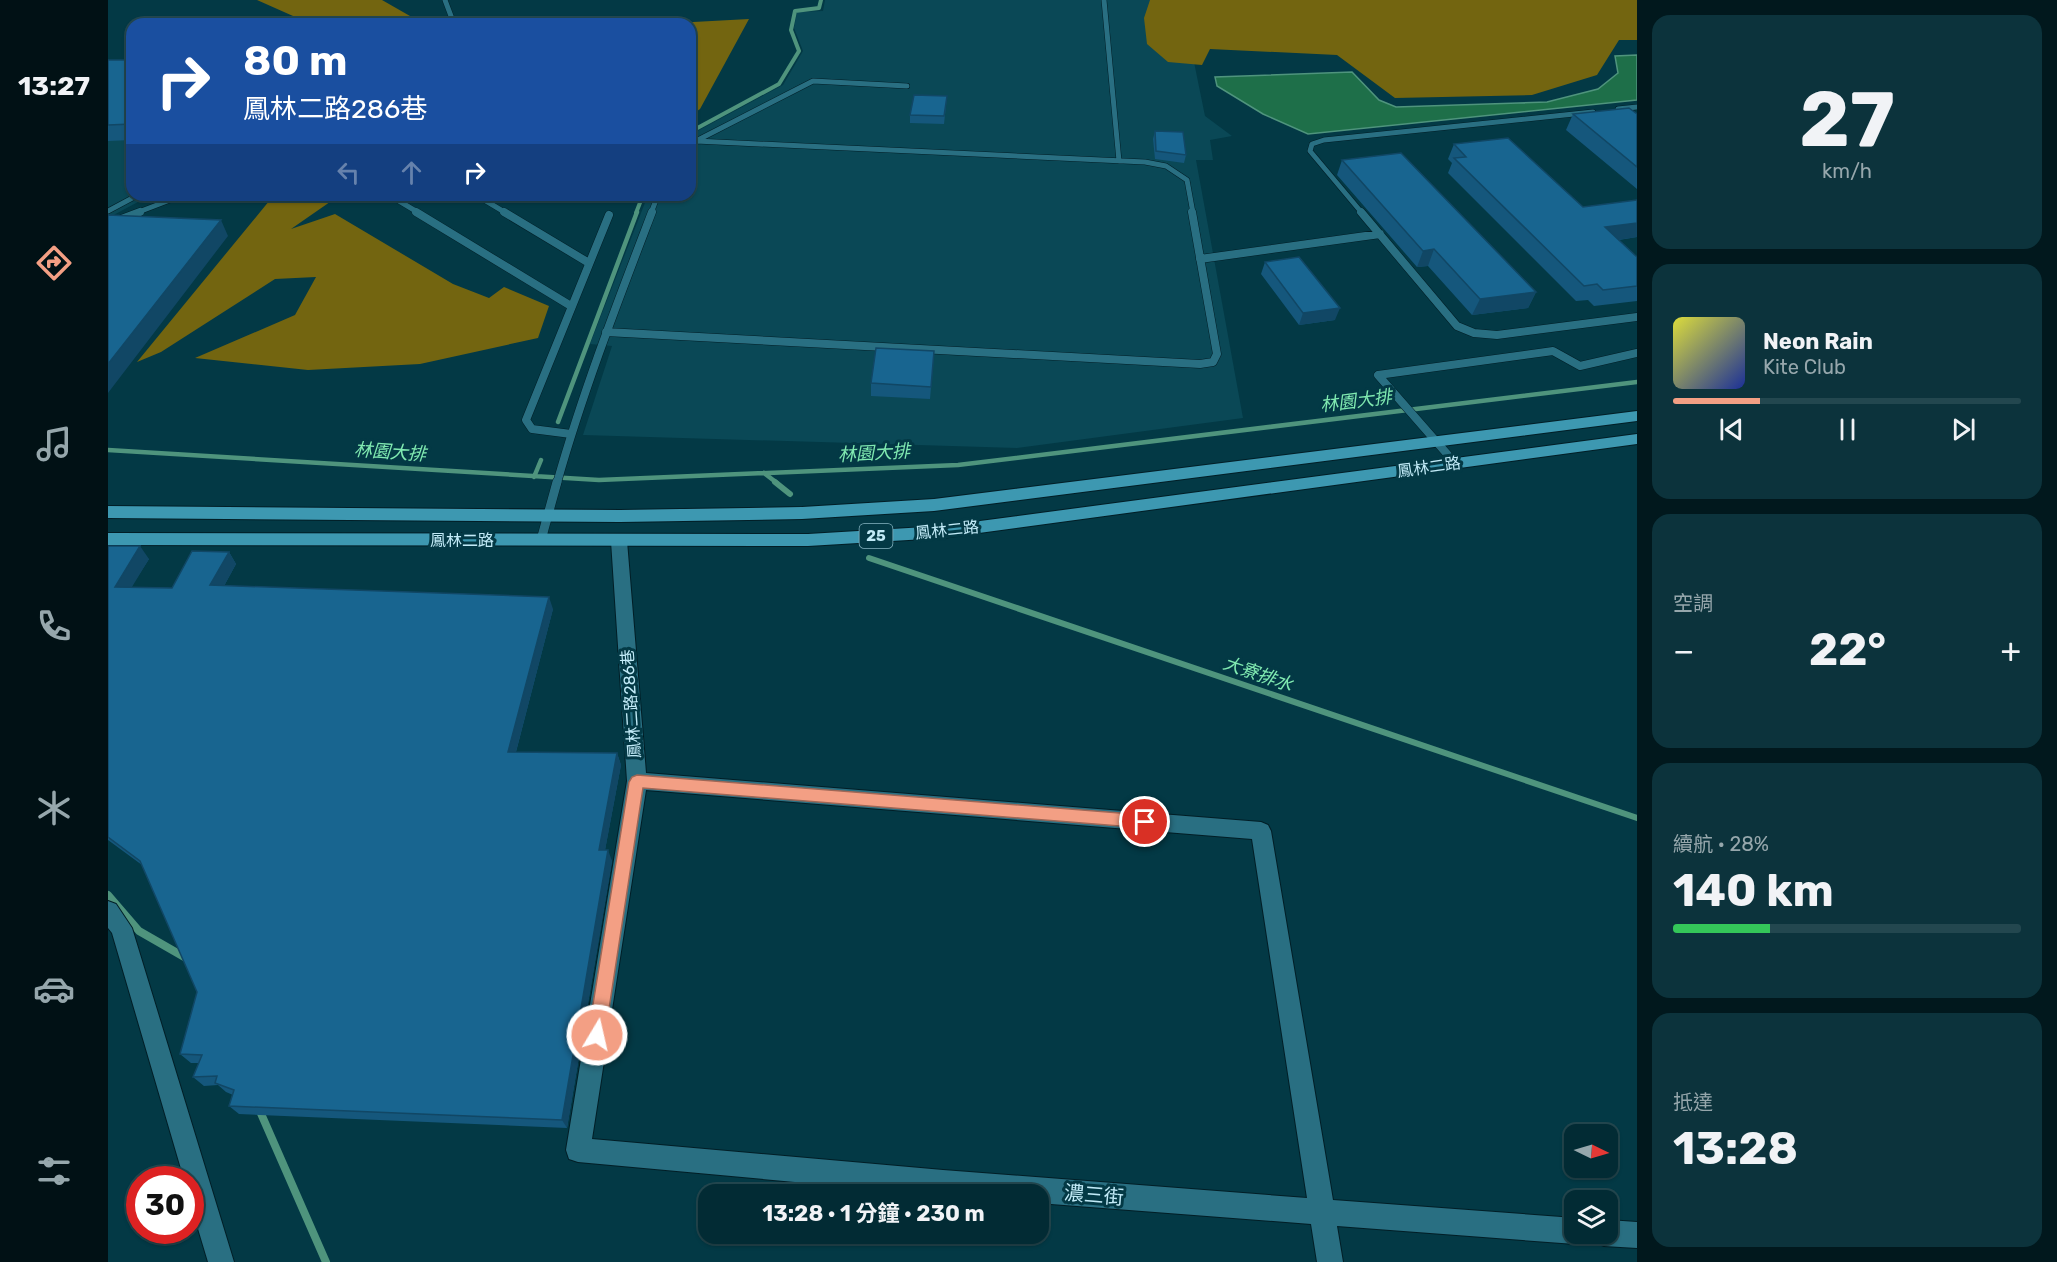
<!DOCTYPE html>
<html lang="zh-TW">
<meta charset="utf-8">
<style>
:root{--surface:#022b34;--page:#0c333c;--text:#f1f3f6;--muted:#96a7ac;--line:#23474f;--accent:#f39f84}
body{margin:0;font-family:Rubik,"Noto Sans TC",sans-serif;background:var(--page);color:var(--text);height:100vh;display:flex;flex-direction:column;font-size:22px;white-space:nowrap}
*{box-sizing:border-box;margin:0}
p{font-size:20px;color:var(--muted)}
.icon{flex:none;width:33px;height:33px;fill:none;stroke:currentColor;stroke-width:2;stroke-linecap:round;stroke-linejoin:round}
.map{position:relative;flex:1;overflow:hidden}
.panel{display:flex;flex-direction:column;gap:15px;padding:15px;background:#01181d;width:420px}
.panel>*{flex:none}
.banner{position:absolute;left:18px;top:18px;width:570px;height:183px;border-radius:18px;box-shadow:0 2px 4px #0004,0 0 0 2px var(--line);background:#1a4fa0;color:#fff;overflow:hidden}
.needle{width:39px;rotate:95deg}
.fabs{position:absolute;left:1456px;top:1124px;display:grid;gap:12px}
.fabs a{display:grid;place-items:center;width:54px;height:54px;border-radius:12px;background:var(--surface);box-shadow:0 2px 4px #0004,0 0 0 2px var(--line);font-size:30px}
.speed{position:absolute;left:18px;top:1166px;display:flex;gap:12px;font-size:30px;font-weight:700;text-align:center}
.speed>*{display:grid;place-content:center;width:78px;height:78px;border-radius:50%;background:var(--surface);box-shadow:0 2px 4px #0004,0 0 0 2px var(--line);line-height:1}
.speed .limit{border:9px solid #d22;background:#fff;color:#111}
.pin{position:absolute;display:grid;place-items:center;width:51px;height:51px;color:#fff;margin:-26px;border:3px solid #fff;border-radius:50%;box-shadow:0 2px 6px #0007}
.me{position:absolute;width:66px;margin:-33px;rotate:9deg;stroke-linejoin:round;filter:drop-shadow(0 0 4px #0008)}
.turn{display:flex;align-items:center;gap:21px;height:126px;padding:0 18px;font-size:27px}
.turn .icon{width:78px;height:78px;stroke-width:2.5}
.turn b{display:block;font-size:42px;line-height:51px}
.lanes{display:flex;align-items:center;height:57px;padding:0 18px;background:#0003;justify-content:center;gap:30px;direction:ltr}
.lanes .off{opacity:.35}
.big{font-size:45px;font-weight:700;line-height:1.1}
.panel .card{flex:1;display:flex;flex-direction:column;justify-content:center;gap:9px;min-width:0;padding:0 21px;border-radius:18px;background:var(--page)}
.panel .dial{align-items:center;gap:0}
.dial b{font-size:78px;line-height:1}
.song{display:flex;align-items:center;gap:18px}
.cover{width:72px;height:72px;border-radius:9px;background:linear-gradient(135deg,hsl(60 70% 55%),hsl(230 70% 35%))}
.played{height:6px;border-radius:3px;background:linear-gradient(90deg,var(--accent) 25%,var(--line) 25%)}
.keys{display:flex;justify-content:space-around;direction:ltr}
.heat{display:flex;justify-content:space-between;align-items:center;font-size:33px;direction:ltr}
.charge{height:9px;border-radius:4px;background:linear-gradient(90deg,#34c759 28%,var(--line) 0)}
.trip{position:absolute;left:590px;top:1184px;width:351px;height:60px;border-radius:18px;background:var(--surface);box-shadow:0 2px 4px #0004,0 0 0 2px var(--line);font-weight:700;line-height:60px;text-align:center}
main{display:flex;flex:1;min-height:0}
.tab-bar{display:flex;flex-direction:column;width:108px;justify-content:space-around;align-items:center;background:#011115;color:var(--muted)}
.tab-bar .icon{width:42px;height:42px}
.tab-bar .current{color:var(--accent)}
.tab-bar b{font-size:27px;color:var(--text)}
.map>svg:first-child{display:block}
.built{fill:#0a4856}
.forest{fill:#736510}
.water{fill:#1e6f49;stroke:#4f947d;stroke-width:1.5}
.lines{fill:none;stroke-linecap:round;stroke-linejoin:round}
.stream-far3{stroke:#4f947d;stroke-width:4}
.stream-far2{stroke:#4f947d;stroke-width:4.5}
.stream-far1{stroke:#4f947d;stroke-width:6}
.stream{stroke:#4f947d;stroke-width:8}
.lane-far2-casing{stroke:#021e26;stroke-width:6}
.lane-far1-casing{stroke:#021e26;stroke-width:9}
.lane-casing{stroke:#021e26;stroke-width:10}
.street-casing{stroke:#021e26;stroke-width:2}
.primary-casing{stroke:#021e26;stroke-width:2}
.lane-far2{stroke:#296f82;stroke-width:5}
.lane-far1{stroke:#296f82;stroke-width:8}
.lane{stroke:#296f82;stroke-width:9}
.street{fill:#296f82;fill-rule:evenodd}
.primary{fill:#3d98b1;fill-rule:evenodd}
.wall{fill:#15577c}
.shaded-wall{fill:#114765}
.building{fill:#186590;stroke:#114765;stroke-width:1.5}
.route{fill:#f39f84;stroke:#9e6756;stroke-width:1.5}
.labels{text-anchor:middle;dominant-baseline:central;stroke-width:6;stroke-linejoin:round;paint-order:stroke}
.shield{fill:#033945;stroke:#88b5c2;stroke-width:1.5}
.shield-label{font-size:15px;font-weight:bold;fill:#c1eaf7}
.street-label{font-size:16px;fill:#c1eaf7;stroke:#033945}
.water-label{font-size:18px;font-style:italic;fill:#80eab1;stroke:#033945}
.near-street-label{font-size:20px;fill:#c1eaf7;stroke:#033945}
</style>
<main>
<nav class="tab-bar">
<b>13:27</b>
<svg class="icon current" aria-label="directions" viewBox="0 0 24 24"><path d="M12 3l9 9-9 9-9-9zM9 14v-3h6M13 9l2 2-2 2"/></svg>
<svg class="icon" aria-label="music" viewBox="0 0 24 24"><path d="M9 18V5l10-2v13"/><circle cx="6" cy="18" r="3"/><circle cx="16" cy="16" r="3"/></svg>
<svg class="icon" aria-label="phone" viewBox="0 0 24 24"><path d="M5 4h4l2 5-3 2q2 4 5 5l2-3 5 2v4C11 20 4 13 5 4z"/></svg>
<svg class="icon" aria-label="climate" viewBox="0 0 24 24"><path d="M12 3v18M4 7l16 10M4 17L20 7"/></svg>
<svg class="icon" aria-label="car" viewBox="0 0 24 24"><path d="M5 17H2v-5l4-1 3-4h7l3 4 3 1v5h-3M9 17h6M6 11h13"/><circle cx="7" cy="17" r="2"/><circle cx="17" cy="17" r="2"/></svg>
<svg class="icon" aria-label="filters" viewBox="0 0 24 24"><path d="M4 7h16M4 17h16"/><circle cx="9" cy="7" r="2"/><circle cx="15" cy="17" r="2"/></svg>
</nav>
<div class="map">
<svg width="1529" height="1262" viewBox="0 0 1529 1262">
<rect width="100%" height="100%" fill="#033945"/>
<path class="built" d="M717 0H1062L1077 18 1097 116 1124 136 1102 140 1105 160H1088L1135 418 909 448 475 435 504 346 482 344 540 195H582V135L675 85 695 51 686 28 689 12 715 11Z
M24 74V195H43L0 218V75Z"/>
<path class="forest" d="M149 0H274L316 24H203Z
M1042 0H1529V40H1511L1489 75 1424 95 1287 98 1229 55 1102 49 1094 65 1060 62 1039 44 1036 18Z
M641 19 592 109 582 116V24H548Z
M166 195H232L183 229 227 214 345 284 381 298 396 287 441 306 430 338 312 364 200 370 87 358 187 315 208 277 167 279 53 352 29 362Z"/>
<path class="water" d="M1529 55V100L1200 134 1155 114 1109 86 1107 77 1244 72 1271 100 1288 107 1439 102 1490 89 1510 73 1507 56Z"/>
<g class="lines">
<path class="stream-far3" d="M582 132 671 84 691 51 683 30 687 11 711 8 713 0
M528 213 535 195"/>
<path class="stream-far2" d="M450 422 529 212
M0 450 491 480 850 465 1529 382
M656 473 669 483
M426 477 433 460"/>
<path class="stream-far1" d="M667 482 682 494
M761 558 1529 818"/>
<path class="stream" d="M0 895 31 931 78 958
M151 1109 218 1262"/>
<defs>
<path id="lane-far2" d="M337 0 346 24
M996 0 1011 161
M1510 109 1529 107
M588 141 1037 162 1058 166 1079 180 1085 213
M582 144 705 81 799 86
M281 195 311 213
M368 195 398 213
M0 211 30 195
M28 213 75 195
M543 213 550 195
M1254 213 1202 151 1204 144 1216 140 1485 112"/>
<path id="lane-far1" d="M308 212 463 306
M396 212 481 263
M1253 212 1349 326 1366 333 1389 335 1529 317
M0 224 32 212
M1092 259 1272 234
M498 332 1092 364 1105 362 1109 354 1084 212
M463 434 424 429 418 420 501 215
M1347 463 1270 375 1445 351 1472 366 1529 353
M449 483C475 391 510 301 544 212"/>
<path id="lane" d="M433 540 449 482"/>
<path id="street" d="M511 535 517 537 519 541 538 773 1153 822 1160 825 1163 831 1225 1200 1467 1218V1233H1479L1476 1240 1467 1244 1229 1226 1235 1262H1209L1203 1224 930 1203V1194H818L470 1162 461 1159 458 1150 519 781 503 541 505 537ZM538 790 1144 839 1199 1198 835 1170 484 1139Z
M0 901 8 904 24 928 126 1262H100L82 1202V1179H76L4 933 0 928Z
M1500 1220 1529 1222V1248L1496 1246 1487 1242 1483 1233H1500Z"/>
<path id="primary" d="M1529 411V421L826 511 694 519 512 522 0 518V506L512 510 694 507 826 499Z
M1529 434V444L834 538 700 546 0 545V533L700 534 834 526Z"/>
</defs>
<use href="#lane-far2" class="lane-far2-casing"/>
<use href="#lane-far1" class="lane-far1-casing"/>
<use href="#lane" class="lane-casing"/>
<use href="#street" class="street-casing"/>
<use href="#primary" class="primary-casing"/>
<use href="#lane-far2" class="lane-far2"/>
<use href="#lane-far1" class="lane-far1"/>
<use href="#lane" class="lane"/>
<use href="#street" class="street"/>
<use href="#primary" class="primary"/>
</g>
<path class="wall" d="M0 60H24V140L0 141Z
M839 96 836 124 802 123V115Z
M1465 114H1529V189L1458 130Z
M1047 131 1078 155 1076 163 1047 159 1045 139Z
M1346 144 1475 207 1529 200V237L1511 240 1529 257V301L1486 306 1480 300 1468 301 1340 173 1344 163 1340 159Z
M1234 160 1428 292 1420 308 1364 315 1320 266 1309 267 1229 175Z
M1157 262 1227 320 1191 325 1153 274Z
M825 363 822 399 763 396V383Z
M0 546 41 559 23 587 64 588 121 552 128 564 116 586 445 609 408 752 509 753 513 765 497 850 504 861 459 1128 131 1114 121 1106 125 1095 118 1092 110 1085 96 1086 85 1077 91 1063H83L72 1054 89 992 34 865 0 840Z"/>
<path class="shaded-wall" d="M113 220 120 236 0 393V364Z
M1529 223V237L1489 243 1497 227Z
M1326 249 1320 266 1309 267 1315 251Z
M1428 292 1420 308 1364 315 1372 299Z
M1232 308 1227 320 1191 325 1195 313Z
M32 546 41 559 16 600 7 587Z
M121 552 128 564 110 597 102 585Z
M441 597 445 609 405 763 400 752Z
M509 753 513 765 495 861 491 850Z
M500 850 504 861 459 1128 454 1120Z"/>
<path class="building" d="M0 60H24V124L0 125Z
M806 95 839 96 836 116 802 115Z
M1521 108 1529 114V167L1465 114Z
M1047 131 1075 132 1078 155 1048 151Z
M1400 138 1475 207 1529 200V223L1497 227 1529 257V286L1495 290 1489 284 1476 286 1346 158 1358 157 1346 144Z
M1293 153 1428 292 1372 299 1326 249 1315 251 1234 160Z
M0 215 113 220 0 364Z
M1191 257 1232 308 1195 313 1157 262Z
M768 348 826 351 823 387 763 383Z
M0 546H32L7 587 64 588 84 551 121 552 102 585 441 597 400 752 509 753 491 850H500L454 1120 121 1106 126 1090 107 1083 109 1076 85 1077 94 1055 72 1054 89 992 32 861 0 837Z"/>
<path class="route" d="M529 775 1037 815 1043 817 1045 822 1043 826 1037 828 535 788 497 1035 495 1041 489 1043 482 1041 480 1035 521 782 524 777Z"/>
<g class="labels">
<rect class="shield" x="751.5" y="524" width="33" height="24" rx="4.5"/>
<g class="shield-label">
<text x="768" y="536">25</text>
</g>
<g class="street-label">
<text transform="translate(1321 467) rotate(-8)">鳳林二路</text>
<text transform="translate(839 530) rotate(-6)">鳳林二路</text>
<text x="354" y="540">鳳林二路</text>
<text transform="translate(523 704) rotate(-94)">鳳林二路286巷</text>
</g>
<g class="water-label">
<text transform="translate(1248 401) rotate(-7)">林園大排</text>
<text transform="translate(282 452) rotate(4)">林園大排</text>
<text transform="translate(766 453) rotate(-3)">林園大排</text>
<text transform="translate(1150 674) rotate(19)">大寮排水</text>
</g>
<g class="near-street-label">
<text transform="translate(986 1195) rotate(5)">濃三街</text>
</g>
</g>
</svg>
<div class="fabs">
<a><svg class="needle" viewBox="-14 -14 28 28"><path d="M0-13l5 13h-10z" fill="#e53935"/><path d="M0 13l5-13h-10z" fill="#96a7ac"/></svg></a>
<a><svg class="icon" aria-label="layers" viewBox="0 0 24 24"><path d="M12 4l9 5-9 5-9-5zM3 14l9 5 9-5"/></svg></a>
</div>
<div class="speed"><div class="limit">30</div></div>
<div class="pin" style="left:1037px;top:822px;background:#d93025"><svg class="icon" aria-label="arrive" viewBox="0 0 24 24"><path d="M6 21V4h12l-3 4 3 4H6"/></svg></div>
<svg class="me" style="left:489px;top:1035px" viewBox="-20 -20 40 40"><circle r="17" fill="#f39f84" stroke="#fff" stroke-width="3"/><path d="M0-11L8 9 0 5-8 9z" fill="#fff"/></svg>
<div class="trip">13:28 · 1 分鐘 · 230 m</div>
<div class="banner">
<div class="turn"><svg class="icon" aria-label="right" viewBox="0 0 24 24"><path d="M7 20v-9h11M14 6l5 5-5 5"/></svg><div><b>80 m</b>鳳林二路286巷</div></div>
<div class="lanes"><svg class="icon off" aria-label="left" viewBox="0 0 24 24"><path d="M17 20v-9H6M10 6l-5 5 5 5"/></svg><svg class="icon off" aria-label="ahead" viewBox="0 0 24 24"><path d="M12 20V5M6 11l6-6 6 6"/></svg><svg class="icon" aria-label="right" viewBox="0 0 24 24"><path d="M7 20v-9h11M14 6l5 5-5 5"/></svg></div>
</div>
</div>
<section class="panel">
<div class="card dial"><b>27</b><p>km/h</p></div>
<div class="card">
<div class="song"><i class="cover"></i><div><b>Neon Rain</b><p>Kite Club</p></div></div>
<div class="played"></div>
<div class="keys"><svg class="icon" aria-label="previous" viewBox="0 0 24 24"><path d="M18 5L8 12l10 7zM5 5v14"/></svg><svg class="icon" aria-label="pause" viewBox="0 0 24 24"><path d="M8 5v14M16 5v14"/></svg><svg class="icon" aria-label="next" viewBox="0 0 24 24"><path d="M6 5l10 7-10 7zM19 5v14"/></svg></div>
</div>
<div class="card"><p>空調</p>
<div class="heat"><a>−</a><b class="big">22°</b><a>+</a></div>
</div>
<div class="card"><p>續航 · 28%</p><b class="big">140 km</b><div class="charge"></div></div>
<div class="card"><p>抵達</p><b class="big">13:28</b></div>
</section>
</main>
